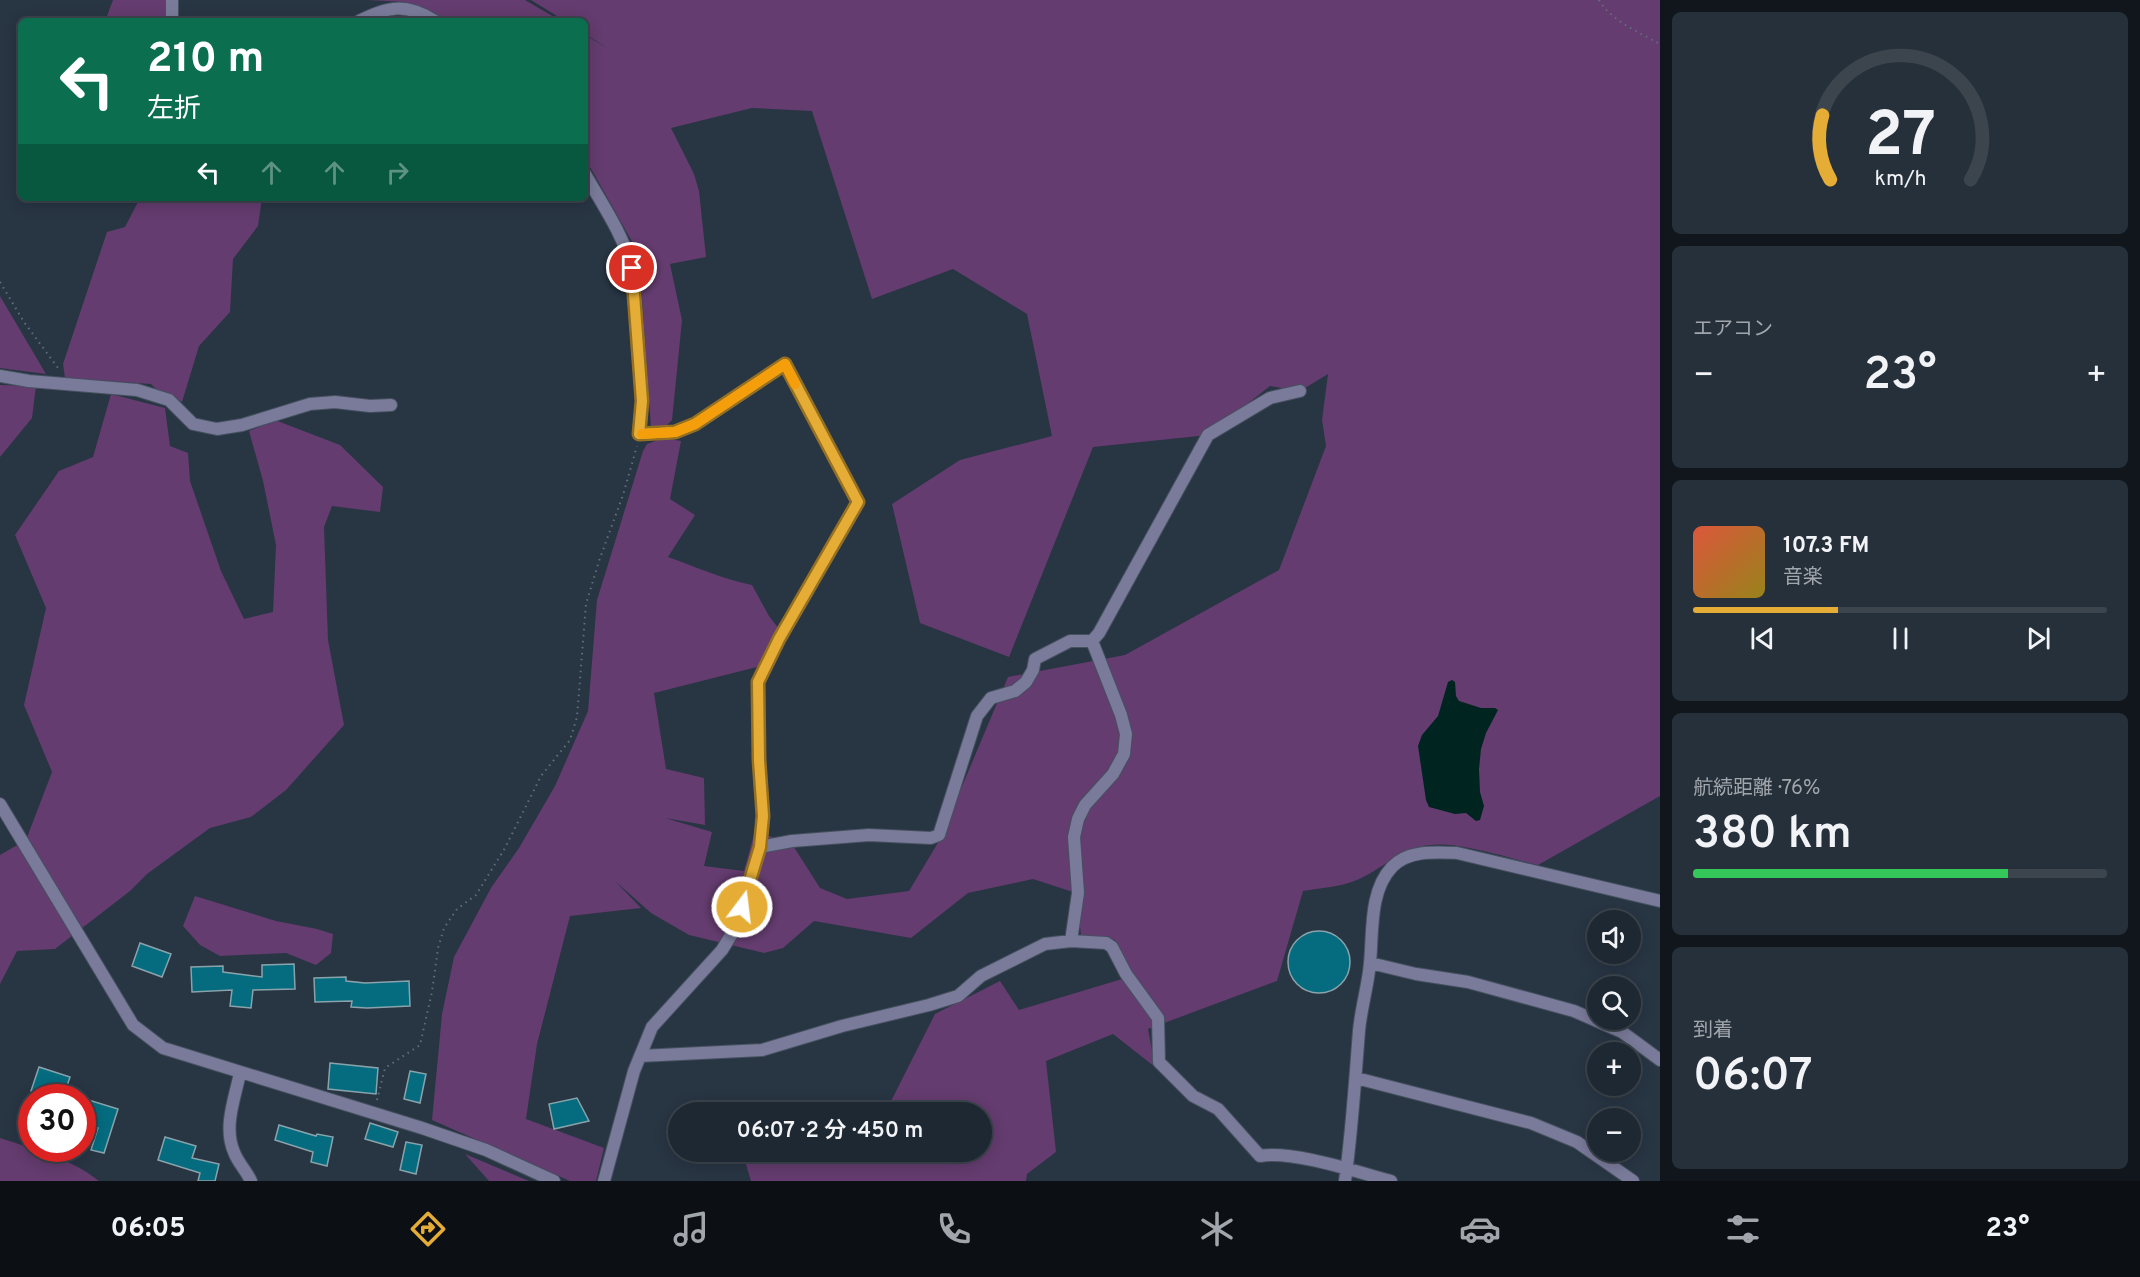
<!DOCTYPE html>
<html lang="ja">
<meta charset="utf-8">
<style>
:root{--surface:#1e2832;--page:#26303a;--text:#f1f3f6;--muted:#a1a6ac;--line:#3c444d;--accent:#e5ad35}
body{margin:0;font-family:Overpass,"Noto Sans JP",sans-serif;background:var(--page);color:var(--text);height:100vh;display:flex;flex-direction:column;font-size:22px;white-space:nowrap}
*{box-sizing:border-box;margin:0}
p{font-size:20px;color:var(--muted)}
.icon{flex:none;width:33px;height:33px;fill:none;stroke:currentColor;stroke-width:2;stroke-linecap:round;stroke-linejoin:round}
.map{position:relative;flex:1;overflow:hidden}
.details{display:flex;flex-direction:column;gap:12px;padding:12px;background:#10161c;width:480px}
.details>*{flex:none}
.top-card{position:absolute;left:18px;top:18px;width:570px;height:183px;border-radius:9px;box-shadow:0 3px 15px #0003,0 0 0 2px var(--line);background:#0b6e4f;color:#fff;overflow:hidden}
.buttons{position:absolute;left:1587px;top:910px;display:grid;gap:12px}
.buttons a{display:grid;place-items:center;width:54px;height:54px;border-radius:50%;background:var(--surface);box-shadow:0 3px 15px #0003,0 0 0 2px var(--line);font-size:30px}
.speed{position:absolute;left:18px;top:1084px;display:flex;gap:12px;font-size:30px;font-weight:700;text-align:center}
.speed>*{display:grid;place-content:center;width:78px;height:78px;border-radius:50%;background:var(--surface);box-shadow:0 3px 15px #0003,0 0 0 2px var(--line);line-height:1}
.speed .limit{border:9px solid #d22;background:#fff;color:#111}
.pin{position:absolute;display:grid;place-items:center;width:51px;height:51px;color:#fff;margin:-26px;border:3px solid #fff;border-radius:50%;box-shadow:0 2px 6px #0007}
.me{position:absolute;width:66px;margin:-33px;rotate:15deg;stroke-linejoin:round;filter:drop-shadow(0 0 4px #0008)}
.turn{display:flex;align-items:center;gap:21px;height:126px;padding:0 30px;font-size:27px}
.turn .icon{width:78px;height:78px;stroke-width:2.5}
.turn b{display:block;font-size:42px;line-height:51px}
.lanes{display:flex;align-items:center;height:57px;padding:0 30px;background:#0003;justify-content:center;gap:30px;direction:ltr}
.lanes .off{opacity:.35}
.big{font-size:45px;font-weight:600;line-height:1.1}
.details .widget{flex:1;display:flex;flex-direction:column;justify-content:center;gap:9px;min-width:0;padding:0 21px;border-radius:9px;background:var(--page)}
.details .dial{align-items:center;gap:0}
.dial svg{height:156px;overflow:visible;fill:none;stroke:var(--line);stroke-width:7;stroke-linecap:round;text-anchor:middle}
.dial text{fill:var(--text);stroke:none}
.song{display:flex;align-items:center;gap:18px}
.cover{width:72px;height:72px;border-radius:9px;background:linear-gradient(135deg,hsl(10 70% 55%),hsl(50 70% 35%))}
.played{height:6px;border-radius:3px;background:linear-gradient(90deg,var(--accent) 35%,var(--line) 35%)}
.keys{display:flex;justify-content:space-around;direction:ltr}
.heat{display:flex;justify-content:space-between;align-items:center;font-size:33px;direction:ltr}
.charge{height:9px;border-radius:4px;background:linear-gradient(90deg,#34c759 76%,var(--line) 0)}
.trip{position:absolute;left:668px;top:1102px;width:324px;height:60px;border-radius:30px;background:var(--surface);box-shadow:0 3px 15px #0003,0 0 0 2px var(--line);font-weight:600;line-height:60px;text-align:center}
.dock{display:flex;height:96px;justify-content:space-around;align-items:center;background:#0c1014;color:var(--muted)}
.dock .icon{width:42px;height:42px}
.dock .active{color:var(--accent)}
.dock b{font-size:27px;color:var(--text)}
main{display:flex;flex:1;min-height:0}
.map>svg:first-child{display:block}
.green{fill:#643c6f}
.water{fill:#002521}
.building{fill:#056c80;stroke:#89a3ab;stroke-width:1.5}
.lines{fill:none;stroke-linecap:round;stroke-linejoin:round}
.street-casing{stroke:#45515f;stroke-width:14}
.path{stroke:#636e7b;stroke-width:2;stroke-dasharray:1.5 4.5;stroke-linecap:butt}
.street{stroke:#7a7a9a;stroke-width:12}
.route-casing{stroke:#957022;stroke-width:15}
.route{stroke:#e5ad35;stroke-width:10}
.slow{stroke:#f59e0b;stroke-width:10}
</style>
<main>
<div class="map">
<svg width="1660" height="1181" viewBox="0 0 1660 1181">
<rect width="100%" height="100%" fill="#283543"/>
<path class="green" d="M113 0H166V21H105Z
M368 0H525L561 21H446L404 2Z
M531 0H1660V796L1538 865C1509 858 1458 841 1430 845 1400 848 1383 869 1357 880 1341 887 1320 888 1303 891L1277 981 1148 1029 1155 1067 1113 1034 1046 1061 1056 1152 1027 1174 1026 1181H751L745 1161 803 1152H981V1113H885L935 1014 1000 981 1019 1010 1132 976 1115 940 1081 935 1076 893 1033 879 968 893 911 938 814 921 783 948 764 953 689 935 651 913 615 881 641 908 570 916 537 1044 526 1119 604 1148 596 1181H570L432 1120 442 1014 454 957 491 888 519 848 555 786 588 711 597 600 643 451 647 444 663 438 681 441 670 499 695 515 668 557C696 567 723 579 752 585L769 616 779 629 757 667 654 693 666 769 704 778 705 825 665 818 712 832 704 866 744 871 755 831 792 844 820 888 847 899 909 891 939 841 1008 677 1125 655 1279 570 1326 446 1322 420 1328 374 1300 391 1270 386 1208 435 1093 447 1009 657 920 623 892 504 960 460 1052 436 1027 314 953 269 872 299 812 111 752 108 671 128 694 174 699 191 706 257 670 264 682 320 672 420 665 427 651 428 639 254 585 158V35L609 49 585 34V21H565Z
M140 198H262L258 226 233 259 230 312 199 346 182 402C172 395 159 394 151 384L65 378 63 364 107 232 125 227Z
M0 296 46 374 0 368Z
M0 385 36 386 32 418 0 457Z
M111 394 165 408 170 446 188 453 190 481 221 571 244 619 273 612 276 545 263 481 249 431 275 420 340 445 383 487 380 512 332 506 324 527 328 640 344 725 286 790 251 817 210 828 147 874 130 891 55 949 17 951 0 984V855L26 840 52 772 24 705 46 608 15 535 59 471 93 457Z
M195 896 276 921 317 929 333 934 331 953 316 965 286 953 220 956 200 945 183 926Z
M0 1138C31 1148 74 1160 99 1181H0Z
M465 1154 529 1181H489Z"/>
<path class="water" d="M1452 680 1455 682 1456 696 1459 701 1481 708H1495L1498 710 1486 733 1481 749 1479 769 1480 792 1484 806 1480 820 1476 821 1466 813 1455 814 1429 807 1426 800 1418 746 1422 735 1438 716 1448 682Z"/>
<path class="building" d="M1288 962a31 31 0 1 1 62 0a31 31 0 1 1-62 0Z
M140 943 171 954 162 977 132 966Z
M294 964 295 989 253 990 251 1008 230 1006 232 990 192 992 191 967 223 966V972L262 977V965Z
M346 977V981L365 983 409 981 410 1006 367 1008 351 1007 352 1001 315 1002 314 978Z
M330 1063 378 1068 376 1094 328 1089Z
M39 1067 70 1077 63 1098H55L31 1091Z
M410 1071 426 1074 420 1103 404 1099Z
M82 1098 118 1109 104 1153 91 1150 98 1128 82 1123Z
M577 1098 589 1121 554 1129 549 1104Z
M370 1123 398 1132 393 1147 365 1139Z
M279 1125 316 1136 317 1134 333 1137 327 1166 311 1162 313 1152 275 1140Z
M165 1137 196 1146 192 1158 219 1164 215 1181H198L200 1173 158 1160Z
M406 1142 422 1145 416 1174 400 1170Z"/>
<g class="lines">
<defs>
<path id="street" d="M172 0V21
M359 21C388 6 406 3 435 21
M585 174C602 204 623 234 632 268L642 401 639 434 675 432 695 424 785 364 858 502 779 639 758 682 759 760 763 816 760 847 733 932 722 950 652 1027 634 1071 604 1181
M0 376 29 381 137 390 169 400 193 424 217 429 242 425 310 404 335 402 370 406 391 405
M1092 641 1099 633 1208 435 1270 398 1300 391
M0 804 133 1025 163 1048 422 1128 486 1150 554 1181
M760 847 792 841 869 835 931 838 939 835 977 716 991 698 1015 691 1026 682 1033 670 1035 659 1070 641H1092
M1071 941 1078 893 1074 837 1078 819 1085 805 1113 774 1124 754 1126 734 1121 715 1092 641
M1370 963 1416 974 1468 982 1574 1011 1622 1032 1660 1060
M640 1056 762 1050 842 1026 929 1005 958 996 981 976 1045 944 1071 941 1106 943 1112 947 1126 974 1158 1018 1159 1062 1193 1096 1218 1109 1260 1156C1293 1150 1357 1172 1391 1181
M240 1073C235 1098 223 1127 234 1152 238 1163 246 1170 251 1181
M1356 1078 1531 1123 1577 1142 1633 1181
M1345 1181C1352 1131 1355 1081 1359 1031 1361 1008 1368 986 1370 963 1373 933 1369 891 1392 867 1408 850 1435 852 1457 853L1660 901"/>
</defs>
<use href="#street" class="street-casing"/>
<path class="path" d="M1599 0C1610 20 1640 33 1660 44
M0 282 24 322 58 368V371
M377 1100 385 1068 420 1045 432 992 438 948 444 928 457 909 476 895 505 848 541 776 570 740 577 717 586 604 599 561 623 495 637 446"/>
<use href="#street" class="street"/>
</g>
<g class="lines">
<defs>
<path id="route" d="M632 268 642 401 639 434 675 432 695 424 785 364 858 502 779 639 758 682 759 760 763 816 760 847 742 907"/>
</defs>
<use href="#route" class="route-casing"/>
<use href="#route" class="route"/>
<path class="slow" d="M642 434 675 432 695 424 785 364 795 384"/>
</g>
</svg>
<div class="buttons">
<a><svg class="icon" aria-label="sound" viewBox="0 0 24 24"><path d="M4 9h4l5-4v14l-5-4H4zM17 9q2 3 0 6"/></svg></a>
<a><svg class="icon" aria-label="search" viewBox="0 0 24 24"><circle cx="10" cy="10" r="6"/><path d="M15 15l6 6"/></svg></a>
<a>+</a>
<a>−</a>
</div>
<div class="speed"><div class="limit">30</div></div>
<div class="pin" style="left:632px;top:268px;background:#d93025"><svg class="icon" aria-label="arrive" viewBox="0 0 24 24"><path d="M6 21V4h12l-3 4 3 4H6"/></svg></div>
<svg class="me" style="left:742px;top:907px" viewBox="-20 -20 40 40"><circle r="17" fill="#e5ad35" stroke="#fff" stroke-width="3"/><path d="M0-11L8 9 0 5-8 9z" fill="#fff"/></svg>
<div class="trip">06:07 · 2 分 · 450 m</div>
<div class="top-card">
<div class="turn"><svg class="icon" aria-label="left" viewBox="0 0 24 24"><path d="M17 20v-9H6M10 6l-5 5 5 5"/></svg><div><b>210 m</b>左折</div></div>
<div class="lanes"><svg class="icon" aria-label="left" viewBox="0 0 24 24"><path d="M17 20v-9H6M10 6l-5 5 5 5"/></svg><svg class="icon off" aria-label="ahead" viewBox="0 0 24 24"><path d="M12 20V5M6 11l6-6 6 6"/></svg><svg class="icon off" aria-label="ahead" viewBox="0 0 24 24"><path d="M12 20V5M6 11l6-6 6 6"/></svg><svg class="icon off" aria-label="right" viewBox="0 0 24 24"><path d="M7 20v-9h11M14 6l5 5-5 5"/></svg></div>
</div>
</div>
<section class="details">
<div class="widget dial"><svg viewBox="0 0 100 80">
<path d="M14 69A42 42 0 1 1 86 69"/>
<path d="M14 69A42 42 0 0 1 10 36" stroke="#e5ad35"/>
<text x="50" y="56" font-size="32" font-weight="700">27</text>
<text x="50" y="72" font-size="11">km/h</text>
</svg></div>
<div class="widget"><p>エアコン</p>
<div class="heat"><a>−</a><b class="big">23°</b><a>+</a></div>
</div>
<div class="widget">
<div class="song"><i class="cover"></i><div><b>107.3 FM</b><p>音楽</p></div></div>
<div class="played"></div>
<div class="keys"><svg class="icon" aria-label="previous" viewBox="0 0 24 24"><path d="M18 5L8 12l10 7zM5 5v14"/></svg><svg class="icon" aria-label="pause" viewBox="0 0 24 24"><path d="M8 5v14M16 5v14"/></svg><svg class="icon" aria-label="next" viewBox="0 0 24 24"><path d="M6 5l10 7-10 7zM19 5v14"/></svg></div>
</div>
<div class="widget"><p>航続距離 · 76%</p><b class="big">380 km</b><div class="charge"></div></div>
<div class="widget"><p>到着</p><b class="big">06:07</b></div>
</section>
</main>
<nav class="dock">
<b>06:05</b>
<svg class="icon active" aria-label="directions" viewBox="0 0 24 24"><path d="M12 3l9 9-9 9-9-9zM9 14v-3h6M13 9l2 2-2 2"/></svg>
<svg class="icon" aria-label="music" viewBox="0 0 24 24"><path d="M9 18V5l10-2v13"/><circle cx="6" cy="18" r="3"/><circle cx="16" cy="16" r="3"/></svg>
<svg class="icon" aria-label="phone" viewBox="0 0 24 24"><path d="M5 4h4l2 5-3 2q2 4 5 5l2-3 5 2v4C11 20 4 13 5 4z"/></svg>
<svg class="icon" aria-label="climate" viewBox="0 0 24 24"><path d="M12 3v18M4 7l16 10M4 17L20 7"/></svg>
<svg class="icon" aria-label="car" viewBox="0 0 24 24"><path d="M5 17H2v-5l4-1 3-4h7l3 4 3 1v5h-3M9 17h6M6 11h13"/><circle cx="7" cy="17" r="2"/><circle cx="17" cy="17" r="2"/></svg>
<svg class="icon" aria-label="filters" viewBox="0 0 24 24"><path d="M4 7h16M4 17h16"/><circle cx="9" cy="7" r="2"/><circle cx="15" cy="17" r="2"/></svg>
<b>23°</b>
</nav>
